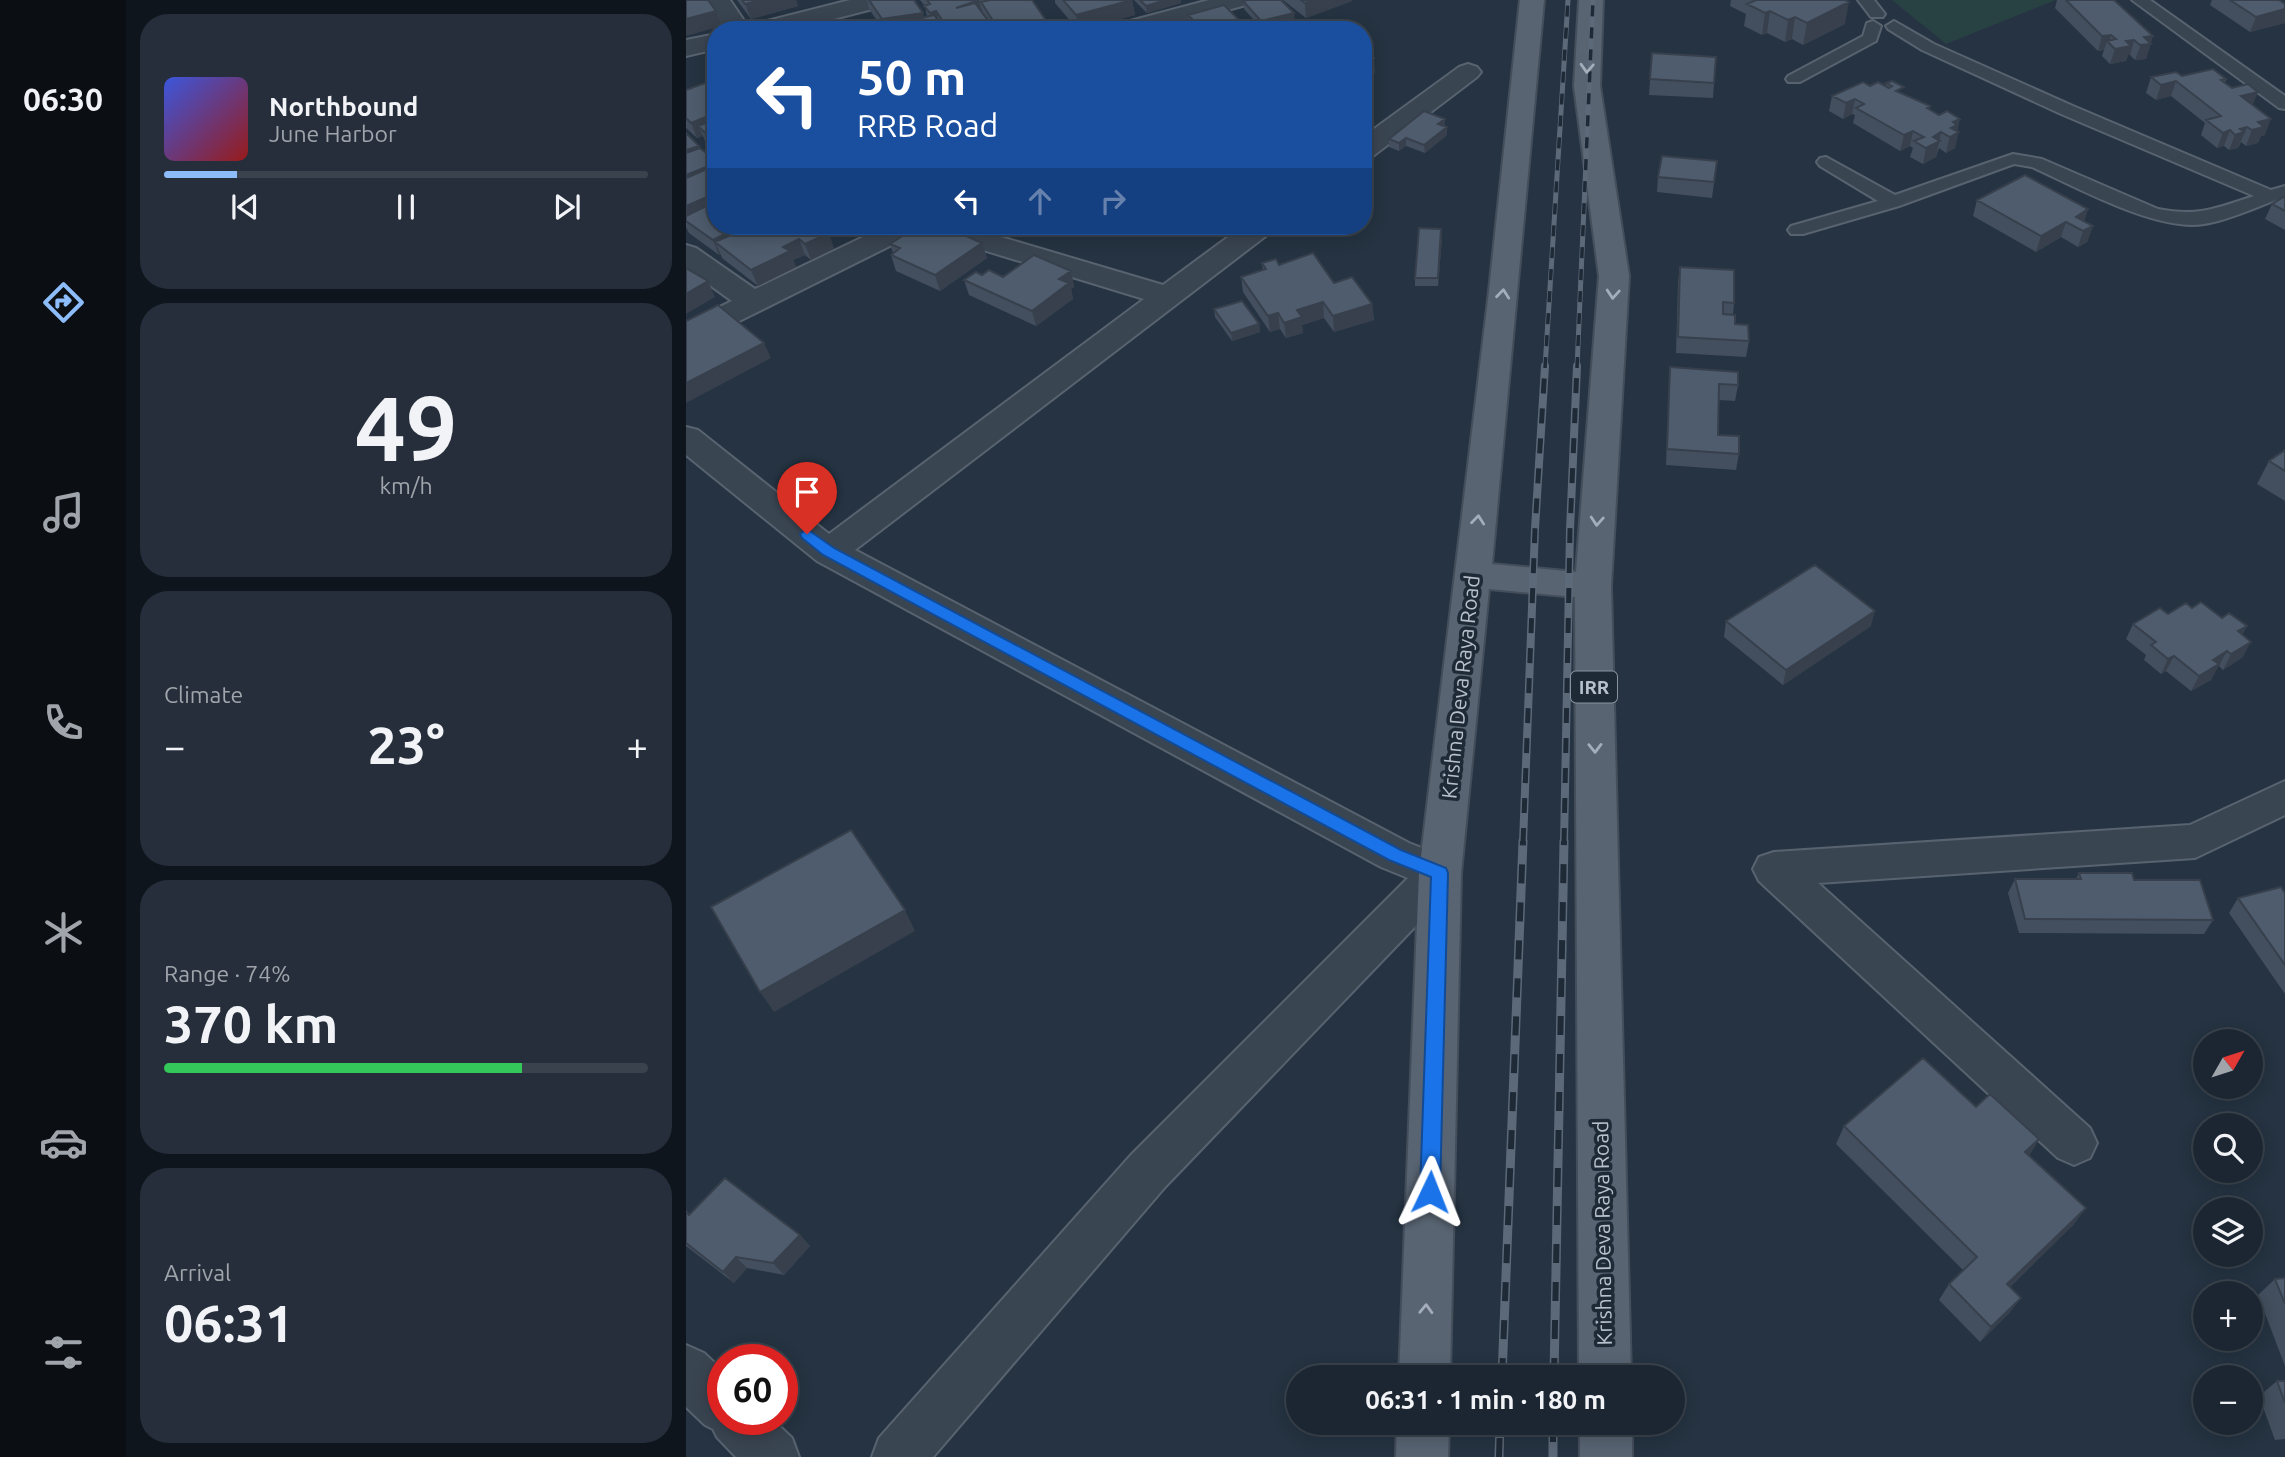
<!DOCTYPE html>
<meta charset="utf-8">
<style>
:root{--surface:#1c2632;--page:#252e3a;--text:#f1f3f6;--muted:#a0a5ac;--line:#3a434d;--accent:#8dbcfb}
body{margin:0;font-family:Ubuntu,sans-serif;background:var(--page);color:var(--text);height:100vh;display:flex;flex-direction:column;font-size:26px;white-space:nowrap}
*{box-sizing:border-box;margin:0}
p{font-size:23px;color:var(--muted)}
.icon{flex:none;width:38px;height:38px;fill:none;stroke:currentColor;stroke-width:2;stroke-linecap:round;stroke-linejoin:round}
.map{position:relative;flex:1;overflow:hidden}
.panel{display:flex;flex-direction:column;gap:14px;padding:14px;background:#0f151c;width:560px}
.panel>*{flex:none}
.banner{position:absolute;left:21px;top:21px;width:665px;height:214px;border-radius:28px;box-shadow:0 4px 18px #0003,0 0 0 2px var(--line);background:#1a4fa0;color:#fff;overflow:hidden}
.needle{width:46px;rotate:51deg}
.fabs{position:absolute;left:1507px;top:1029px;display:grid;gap:14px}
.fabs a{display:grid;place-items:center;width:70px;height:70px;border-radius:50%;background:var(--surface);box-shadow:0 4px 18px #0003,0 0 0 2px var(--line);font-size:35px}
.speed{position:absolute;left:21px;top:1344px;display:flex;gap:14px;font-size:35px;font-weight:700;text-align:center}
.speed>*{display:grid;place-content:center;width:91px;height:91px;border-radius:50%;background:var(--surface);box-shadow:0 4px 18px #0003,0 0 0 2px var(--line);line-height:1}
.speed .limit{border:10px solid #d22;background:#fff;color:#111}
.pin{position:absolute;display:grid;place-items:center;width:60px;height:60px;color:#fff;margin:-72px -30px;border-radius:50% 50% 50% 0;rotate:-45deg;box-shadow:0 0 7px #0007}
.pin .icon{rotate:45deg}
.me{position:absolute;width:77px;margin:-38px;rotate:2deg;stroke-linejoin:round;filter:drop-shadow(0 0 5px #0008)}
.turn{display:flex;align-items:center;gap:24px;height:147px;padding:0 35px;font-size:32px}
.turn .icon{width:91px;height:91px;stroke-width:2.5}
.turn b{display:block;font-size:49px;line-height:60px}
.lanes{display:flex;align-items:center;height:66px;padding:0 35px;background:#0003;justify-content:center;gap:35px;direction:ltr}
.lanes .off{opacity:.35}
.big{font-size:52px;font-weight:700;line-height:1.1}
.panel .widget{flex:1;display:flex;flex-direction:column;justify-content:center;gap:10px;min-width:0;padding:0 24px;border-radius:28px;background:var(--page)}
.panel .dial{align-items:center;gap:0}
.dial b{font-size:91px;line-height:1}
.song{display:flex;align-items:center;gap:21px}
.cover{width:84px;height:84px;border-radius:10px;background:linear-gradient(135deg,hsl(230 70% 55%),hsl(0 70% 35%))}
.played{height:7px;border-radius:4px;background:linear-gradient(90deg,var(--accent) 15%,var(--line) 15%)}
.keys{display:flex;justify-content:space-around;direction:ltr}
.heat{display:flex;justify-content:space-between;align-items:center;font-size:38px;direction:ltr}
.charge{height:10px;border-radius:5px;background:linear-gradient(90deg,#34c759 74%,var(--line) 0)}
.trip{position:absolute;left:600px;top:1365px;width:399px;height:70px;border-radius:35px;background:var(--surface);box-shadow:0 4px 18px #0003,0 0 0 2px var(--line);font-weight:700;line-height:70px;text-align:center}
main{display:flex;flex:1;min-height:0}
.tabs{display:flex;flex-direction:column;width:126px;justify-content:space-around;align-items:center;background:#0b0f14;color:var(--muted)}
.tabs .icon{width:49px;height:49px}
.tabs .selected{color:var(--accent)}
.tabs b{font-size:32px;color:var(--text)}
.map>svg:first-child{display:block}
.green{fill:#284143}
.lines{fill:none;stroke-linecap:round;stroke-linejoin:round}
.service-casing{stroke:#58636f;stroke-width:4}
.minor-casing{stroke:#58636f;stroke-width:4}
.primary-casing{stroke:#444e5b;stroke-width:4}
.service{fill:#3a4552;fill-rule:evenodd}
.minor{fill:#3a4552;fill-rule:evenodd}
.primary{fill:#586472;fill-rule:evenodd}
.rail-far2-casing{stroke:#5c6979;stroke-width:5}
.rail-far1-casing{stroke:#5c6979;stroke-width:8}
.rail-casing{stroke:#5c6979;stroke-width:9}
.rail-far2{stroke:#1f2a37;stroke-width:3.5;stroke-dasharray:11;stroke-linecap:butt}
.rail-far1{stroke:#1f2a37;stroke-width:5;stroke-dasharray:15;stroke-linecap:butt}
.rail{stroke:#1f2a37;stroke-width:6;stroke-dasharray:19;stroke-linecap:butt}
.wall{fill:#434f5e}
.shaded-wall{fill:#37404c}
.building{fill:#4e5c6d;stroke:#37404c;stroke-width:2}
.oneway{stroke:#a4aeba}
.route{fill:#1a73e8;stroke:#114b97;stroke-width:2}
.labels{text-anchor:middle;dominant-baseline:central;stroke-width:7;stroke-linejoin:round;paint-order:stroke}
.shield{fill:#1f2a37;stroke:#89939f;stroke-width:2}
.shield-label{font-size:19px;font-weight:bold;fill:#b7c0cc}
.street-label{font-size:21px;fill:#b7c0cc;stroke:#1f2a37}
</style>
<main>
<nav class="tabs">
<b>06:30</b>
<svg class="icon selected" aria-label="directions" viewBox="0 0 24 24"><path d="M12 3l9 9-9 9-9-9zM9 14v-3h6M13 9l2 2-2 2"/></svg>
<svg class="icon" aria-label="music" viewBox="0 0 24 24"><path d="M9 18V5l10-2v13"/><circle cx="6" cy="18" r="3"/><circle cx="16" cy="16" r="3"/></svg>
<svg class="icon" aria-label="phone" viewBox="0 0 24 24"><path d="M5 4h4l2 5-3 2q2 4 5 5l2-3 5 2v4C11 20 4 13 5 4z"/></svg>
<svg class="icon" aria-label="climate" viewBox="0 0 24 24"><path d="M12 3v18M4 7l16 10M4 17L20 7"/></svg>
<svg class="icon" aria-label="car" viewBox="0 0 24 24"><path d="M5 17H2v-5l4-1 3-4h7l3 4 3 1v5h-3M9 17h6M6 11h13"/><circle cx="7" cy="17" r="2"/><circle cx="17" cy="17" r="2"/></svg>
<svg class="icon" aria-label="filters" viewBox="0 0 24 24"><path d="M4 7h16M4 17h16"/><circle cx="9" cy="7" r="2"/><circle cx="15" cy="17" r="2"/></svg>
</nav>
<section class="panel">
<div class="widget">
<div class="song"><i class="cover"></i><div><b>Northbound</b><p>June Harbor</p></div></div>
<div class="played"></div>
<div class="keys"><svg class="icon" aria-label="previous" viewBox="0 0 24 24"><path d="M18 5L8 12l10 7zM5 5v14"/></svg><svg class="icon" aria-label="pause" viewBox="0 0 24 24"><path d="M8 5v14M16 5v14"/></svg><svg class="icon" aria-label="next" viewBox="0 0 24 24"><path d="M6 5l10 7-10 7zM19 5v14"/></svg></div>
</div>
<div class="widget dial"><b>49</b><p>km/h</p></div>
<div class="widget"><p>Climate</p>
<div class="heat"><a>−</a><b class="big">23°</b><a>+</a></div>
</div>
<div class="widget"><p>Range · 74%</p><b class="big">370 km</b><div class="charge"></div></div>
<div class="widget"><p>Arrival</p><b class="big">06:31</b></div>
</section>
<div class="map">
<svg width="1599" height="1457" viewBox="0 0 1599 1457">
<rect width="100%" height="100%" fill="#253342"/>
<path class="green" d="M1206 0H1370L1260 44Z"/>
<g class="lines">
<defs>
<path id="service" d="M1172 0H1188L1199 14 1197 17H1185Z
M1446 0H1464L1599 96V109L1593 108Z
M1187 21 1195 26 1190 41 1114 82H1102L1100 79 1102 76 1177 36 1181 23Z
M1208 21 1248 44 1387 106 1585 190 1599 186V197C1574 205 1545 220 1518 224 1471 232 1390 187 1346 167L1328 164 1213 206 1117 234H1105L1102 230 1105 226 1192 201 1134 166 1131 162 1134 158 1140 157 1209 195 1327 154 1356 159 1472 209C1513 217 1530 208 1568 196L1375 114 1236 50 1202 29 1200 26Z"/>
<path id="minor" d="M20 0H44L63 28 65 25 164 0H205L202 5 105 30H39Z
M523 0H563L560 5 468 30H426L429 25Z
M30 34V49L0 56V40Z
M782 64 791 67 795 72 791 77 687 156 677 158V137L773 67Z
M200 226H278L477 285 557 226H589L585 232 169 550 723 843 769 861 775 873 769 885 479 1187 247 1457H186L193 1438 445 1155 722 878 695 867 131 561 0 455V427L12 430 143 534 458 299 238 232 235 228 232 232 11 342 0 345V323L46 301 0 268V245L10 248 69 289Z
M1599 781V815L1509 858 1132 883 1404 1128 1411 1143 1404 1158 1388 1165 1372 1158 1073 881 1067 869 1073 857 1088 852 1504 825Z
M0 1345 18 1353 37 1371V1419H86L106 1438 113 1457H50L31 1437 27 1429 19 1425 0 1407Z"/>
<path id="primary" d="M834 0H858L806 564 890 572 913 276 888 86 893 0H917L914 86 943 276 925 586 945 1377H893L889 597 803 589 775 873 764 1377H713L733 873 803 291Z
M711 1423H763L762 1457H710Z
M894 1423H946V1457H894Z"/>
</defs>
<use href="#service" class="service-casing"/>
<use href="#minor" class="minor-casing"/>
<use href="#primary" class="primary-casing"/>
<use href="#service" class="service"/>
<use href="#minor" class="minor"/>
<use href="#primary" class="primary"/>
<defs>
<path id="rail-far2" d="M859 368 882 0
M891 368 907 0"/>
<path id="rail-far1" d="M837 843 849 529 859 366
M878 843 884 530 891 366"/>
<path id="rail" d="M816 1377 837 841
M868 1377 878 841
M867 1423V1457
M813 1457 814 1423"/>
</defs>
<use href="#rail-far2" class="rail-far2-casing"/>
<use href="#rail-far1" class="rail-far1-casing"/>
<use href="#rail" class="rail-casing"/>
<use href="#rail-far2" class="rail-far2"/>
<use href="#rail-far1" class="rail-far1"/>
<use href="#rail" class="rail"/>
</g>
<path class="wall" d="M51 0H110L112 6 65 19Z
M181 0H228L238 17H241L239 6 234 0H346L363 30H194L196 28 183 9Z
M369 0H446L449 15 392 30 369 3Z
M448 0H495V3L461 13Z
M597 0H666V1L620 18Z
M1045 0H1159V24L1117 45 1106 39 1099 42 1081 33 1076 35 1058 26 1060 14 1044 6Z
M1371 0H1428L1467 36 1460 59 1449 60 1444 55H1442L1440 61 1424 64 1416 56 1418 50 1412 51 1369 8Z
M1526 0H1593L1599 4V23L1564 32 1524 5Z
M557 1 609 21 576 29 558 9Z
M502 15 563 30H504Z
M966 53 1028 83 1027 98 963 95Z
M1496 76 1540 79 1539 83 1567 106 1579 135 1575 136 1572 143 1560 146 1555 142 1552 148 1543 150 1538 146 1531 148 1515 135 1519 123 1485 96 1470 100 1460 93 1465 77Z
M30 79V152L19 141 17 136 11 138 0 128V90Z
M1200 83 1216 93 1244 106 1243 110 1271 131 1269 148 1260 153 1253 148 1250 157 1237 164 1224 157 1227 148 1224 146 1214 151 1167 123 1169 115 1166 114 1157 119 1143 111 1146 96 1184 86H1199Z
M759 126 761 135 739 153 720 146 713 151 703 147V139Z
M0 133 30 226H133L148 248 125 260 119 255 107 260 110 267 72 286 36 258 35 255H33L3 233 0 227Z
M1031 161 1026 198 971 192 972 177Z
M1599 196V230L1579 219 1586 204Z
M1291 200 1402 209 1398 221 1407 226 1401 242 1392 247 1375 237 1350 252 1287 216Z
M144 226H180L156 236Z
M231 226H258L296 243 301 258 254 291 210 271 205 255 207 253 204 244Z
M756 237 752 286H729V278Z
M576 263 593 265 648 283 686 304 688 320 648 332 638 318 616 325 617 333 600 338 594 329 584 332 557 292 555 277 577 270Z
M994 267 1048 303 1047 315 1049 324 1063 341 1060 357 990 353 992 282Z
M385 271 388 287 385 289 387 299 350 326 283 295 278 280 296 275 317 277Z
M528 309 573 324 574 332 546 341 529 317Z
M984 367 1052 385 1049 401 1033 400 1032 435 1053 454 1050 470 980 465 983 383Z
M1599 450V501L1571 484 1583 461Z
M1506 608 1561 626 1556 635 1557 657 1537 670 1533 666 1531 667 1525 680 1505 691 1480 671 1475 674 1458 660 1460 655 1440 639 1447 624Z
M1040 621 1185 626 1097 685 1038 637Z
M1393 873 1448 880 1527 920 1518 934 1333 933 1322 893 1329 879H1390Z
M1599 893V994L1543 913 1552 898Z
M1290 1107 1353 1139 1343 1156 1400 1208 1387 1225 1324 1287 1335 1298 1323 1313 1294 1342 1253 1300 1263 1284 1277 1270 1150 1144 1158 1126Z
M0 1211 3 1215 114 1235 124 1246 98 1275 61 1268 48 1283 0 1246Z
M1599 1278V1366L1572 1295 1589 1279Z
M1591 1381H1599V1439L1589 1440 1573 1396Z"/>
<path class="shaded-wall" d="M75 0H110L112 6 65 19 59 4Z
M293 0 297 15 270 8Z
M446 0 449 15 393 30 390 15Z
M480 0H495V3L461 13 460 6Z
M627 0H666V1L620 18 619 3Z
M1163 2 1159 24 1117 45 1121 23Z
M1599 9V23L1564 32 1570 17Z
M30 11 36 26 0 36V19Z
M250 11 254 26 248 28 244 13Z
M1084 11 1081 33 1076 35 1079 13Z
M237 13 241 28 199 30 196 19Z
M608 13 609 21 576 29 575 21Z
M1109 17 1106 39 1099 42 1102 20Z
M361 22 363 30H327Z
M1425 35 1423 43 1421 41 1418 50 1412 51 1416 36Z
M1467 36 1460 59 1449 60 1458 37Z
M1448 40 1444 55H1442L1440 61 1424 64 1429 49 1440 41Z
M688 58 689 73 677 84V68Z
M1490 81 1485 96 1470 100 1475 85Z
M1572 92 1566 107 1555 96Z
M1169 99 1166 114 1157 119 1160 103Z
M30 113V131L12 126 17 136 11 138 5 123Z
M759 119V127L752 124Z
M1274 119 1271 134 1273 132 1269 148 1260 153 1267 122Z
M1585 119 1579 135 1575 136 1572 143 1560 146 1566 130 1572 122Z
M761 127V135L739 153 738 145Z
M1561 127 1552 148 1543 150 1549 135 1554 129Z
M1544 130 1538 146 1531 148 1537 133Z
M1227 131 1224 146 1214 151 1218 135Z
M1255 132 1250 157 1237 164 1240 148 1247 137Z
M720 138V146L713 151V143Z
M13 146 19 161 0 168V150Z
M30 163V181L0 193V175Z
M30 193V212L0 221V206Z
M1402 209 1397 225 1390 217Z
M1380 222 1375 237 1350 252 1355 236Z
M55 226H93L29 242 35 255H33L27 240Z
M153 226H180L156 236Z
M1407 226 1401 242 1392 247 1397 231Z
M755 229 756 237 752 286V278Z
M143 233 148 248 125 260 119 244Z
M113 239 119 255 107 260 110 267 72 286 65 270 97 247Z
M296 243 301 258 254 291 249 275Z
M385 271 388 287 385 289 387 299 350 326 346 311 373 279Z
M22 281 29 297 0 314V294Z
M637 302 638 318 616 325 617 333 600 338 598 323 611 310Z
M686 304 688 320 648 332 647 316Z
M592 313 594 329 584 332 582 316Z
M573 324 574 332 546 341 545 333Z
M78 343 85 358 0 403V383Z
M1189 611 1185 626 1097 685 1100 670Z
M1561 626 1552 641V631Z
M1565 642 1557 657 1537 670 1545 654Z
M1541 651 1525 680 1505 691 1513 676 1527 660Z
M1488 656 1480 671 1475 674 1482 659Z
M219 910 229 931 88 1012 74 992Z
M1353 1139 1342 1157 1339 1152Z
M1400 1208 1387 1225 1310 1300 1321 1284Z
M114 1235 124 1246 98 1275 87 1263Z
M50 1257 61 1268 48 1283 37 1272Z
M1335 1298 1323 1313 1294 1342 1305 1327Z"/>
<path class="building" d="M0 0H22L30 11 0 19Z
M56 0H75L59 4Z
M183 0H228L237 13 196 19Z
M241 0H293L270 8 289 3 309 30H263L250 11 244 13 238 6 244 4Z
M304 0H346L361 22 327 30H313L295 2Z
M377 0H446L390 15Z
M454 0H480L460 6Z
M562 0H595L608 13 575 21 557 1Z
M615 0H627L619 3Z
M1070 0H1159L1163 2 1121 23 1109 17 1102 20 1084 11 1079 13 1061 4Z
M1380 0H1428L1467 36 1458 37 1465 44 1454 45 1448 40 1440 41 1445 46 1429 49 1421 41 1430 39 1425 35 1416 36Z
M1544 0H1593L1599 4V9L1570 17Z
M538 5 563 30H517L502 15Z
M248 15 259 30H195L194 28Z
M966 53 1030 57 1028 83 964 79Z
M677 54 688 58 677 68Z
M1527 69 1540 79 1535 80 1546 88 1562 84 1572 92 1555 96 1585 119 1572 122 1578 127 1566 130 1561 127 1554 129 1558 132 1549 135 1544 130 1537 133 1520 120 1535 116 1490 81 1475 85 1465 77 1490 72 1496 76Z
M30 79V113L5 123 0 118V90Z
M1206 81 1218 87 1210 91 1244 106 1241 108 1253 115 1261 111 1274 119 1267 122 1271 125 1265 128 1273 132 1264 137 1255 132 1247 137 1254 141 1240 148 1228 141 1238 137 1227 131 1218 135 1170 108 1178 104 1169 99 1160 103 1146 96 1177 82 1184 86 1192 82 1203 88 1206 86 1200 83Z
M738 111 759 119 752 124 761 127 738 145 720 138 713 143 703 139Z
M30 119V143L12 126Z
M0 133 13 146 0 150Z
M14 148 30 161V163L0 175V153Z
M976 156 1031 161 1028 182 972 177Z
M30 165V193L0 206V178Z
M1339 175 1402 209 1390 217 1407 226 1397 231 1380 222 1355 236 1291 200Z
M1599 196V211L1586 204Z
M30 201V226H55L27 240 0 221V216Z
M65 226H133L143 233 119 244 113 239 97 247 104 251 65 270 29 242Z
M232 226H258L296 243 249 275 205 255 214 248 204 244Z
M733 228 755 229 752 278H729Z
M627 253 648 283 666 277 686 304 647 316 637 302 611 310 616 317 598 323 592 313 582 316 555 277 580 269 576 263 590 259 593 265Z
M348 255 385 271 373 279 383 283 346 311 278 280 290 272 296 275 303 270 317 277Z
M994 267 1048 270V303L1037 302V314L1049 315V324L1062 325 1063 341 992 337Z
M0 268 22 281 0 294Z
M556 301 573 324 545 333 528 309Z
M32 305 78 343 0 383V321Z
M984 367 1052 372V385L1033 384 1032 435 1053 436V454L981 449Z
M1599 450V471L1583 461Z
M1129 565 1189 611 1100 670 1040 621Z
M1515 602 1536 618 1543 613 1561 626 1552 631 1565 642 1545 654 1541 651 1527 660 1533 664 1513 676 1488 656 1482 659 1465 645 1470 642 1447 624 1474 608 1482 614 1500 603 1506 608Z
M165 830 219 910 74 992 25 907Z
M1393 873H1446L1448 880H1514L1527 920 1339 919 1329 879H1395Z
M1595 887 1599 893V965L1552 898Z
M1237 1058 1290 1107 1304 1094 1353 1139 1339 1152 1400 1208 1321 1284 1335 1298 1305 1327 1263 1284 1291 1257 1158 1126Z
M39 1178 114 1235 87 1263 50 1257 37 1272 0 1243V1211L3 1215Z
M1599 1278V1304L1589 1279Z
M1591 1381H1599V1403Z"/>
<defs><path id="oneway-chevron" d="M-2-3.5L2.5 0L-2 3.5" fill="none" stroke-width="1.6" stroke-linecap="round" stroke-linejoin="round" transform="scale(1.75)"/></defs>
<g class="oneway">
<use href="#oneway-chevron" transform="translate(901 68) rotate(93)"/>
<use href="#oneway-chevron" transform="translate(817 294) rotate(-84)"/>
<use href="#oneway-chevron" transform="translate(927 294) rotate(94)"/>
<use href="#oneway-chevron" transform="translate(792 520) rotate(-84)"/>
<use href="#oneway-chevron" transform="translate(911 521) rotate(94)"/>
<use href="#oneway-chevron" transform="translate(909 748) rotate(89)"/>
<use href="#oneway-chevron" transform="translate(740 1309) rotate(-88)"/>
</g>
<path class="route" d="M121 529 148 548 715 850 760 868 762 873 754 1192 751 1198 744 1201 737 1198 734 1192 745 877 703 860 137 555 116 538 114 534Z"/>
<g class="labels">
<rect class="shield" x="885" y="671.5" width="46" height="31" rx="5"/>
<g class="shield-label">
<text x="908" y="687">IRR</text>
</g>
<g class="street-label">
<text transform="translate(774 687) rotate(-84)">Krishna Deva Raya Road</text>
<text transform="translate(916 1233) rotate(-91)">Krishna Deva Raya Road</text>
</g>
</g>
</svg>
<div class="fabs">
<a><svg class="needle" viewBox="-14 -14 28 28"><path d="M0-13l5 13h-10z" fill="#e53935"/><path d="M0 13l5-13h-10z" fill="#a0a5ac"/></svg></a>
<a><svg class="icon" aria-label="search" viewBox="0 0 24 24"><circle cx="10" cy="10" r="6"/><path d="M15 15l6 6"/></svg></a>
<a><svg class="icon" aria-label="layers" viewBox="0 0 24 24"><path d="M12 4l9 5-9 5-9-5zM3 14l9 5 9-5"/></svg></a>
<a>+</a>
<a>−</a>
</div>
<div class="speed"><div class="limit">60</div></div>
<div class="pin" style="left:121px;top:534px;background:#d93025"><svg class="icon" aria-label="arrive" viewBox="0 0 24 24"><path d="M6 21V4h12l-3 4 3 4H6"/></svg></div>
<svg class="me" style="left:744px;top:1192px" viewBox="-20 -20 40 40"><path d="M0-17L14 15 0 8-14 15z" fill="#1a73e8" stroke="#fff" stroke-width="4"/></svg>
<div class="trip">06:31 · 1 min · 180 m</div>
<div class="banner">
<div class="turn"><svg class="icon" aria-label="left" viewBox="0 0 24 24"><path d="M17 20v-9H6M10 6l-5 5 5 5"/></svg><div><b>50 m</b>RRB Road</div></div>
<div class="lanes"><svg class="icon" aria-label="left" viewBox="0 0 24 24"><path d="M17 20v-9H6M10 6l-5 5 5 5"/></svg><svg class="icon off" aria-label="ahead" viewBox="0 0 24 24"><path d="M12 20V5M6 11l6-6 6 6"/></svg><svg class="icon off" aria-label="right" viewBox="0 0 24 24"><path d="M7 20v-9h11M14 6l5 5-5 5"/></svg></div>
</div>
</div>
</main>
